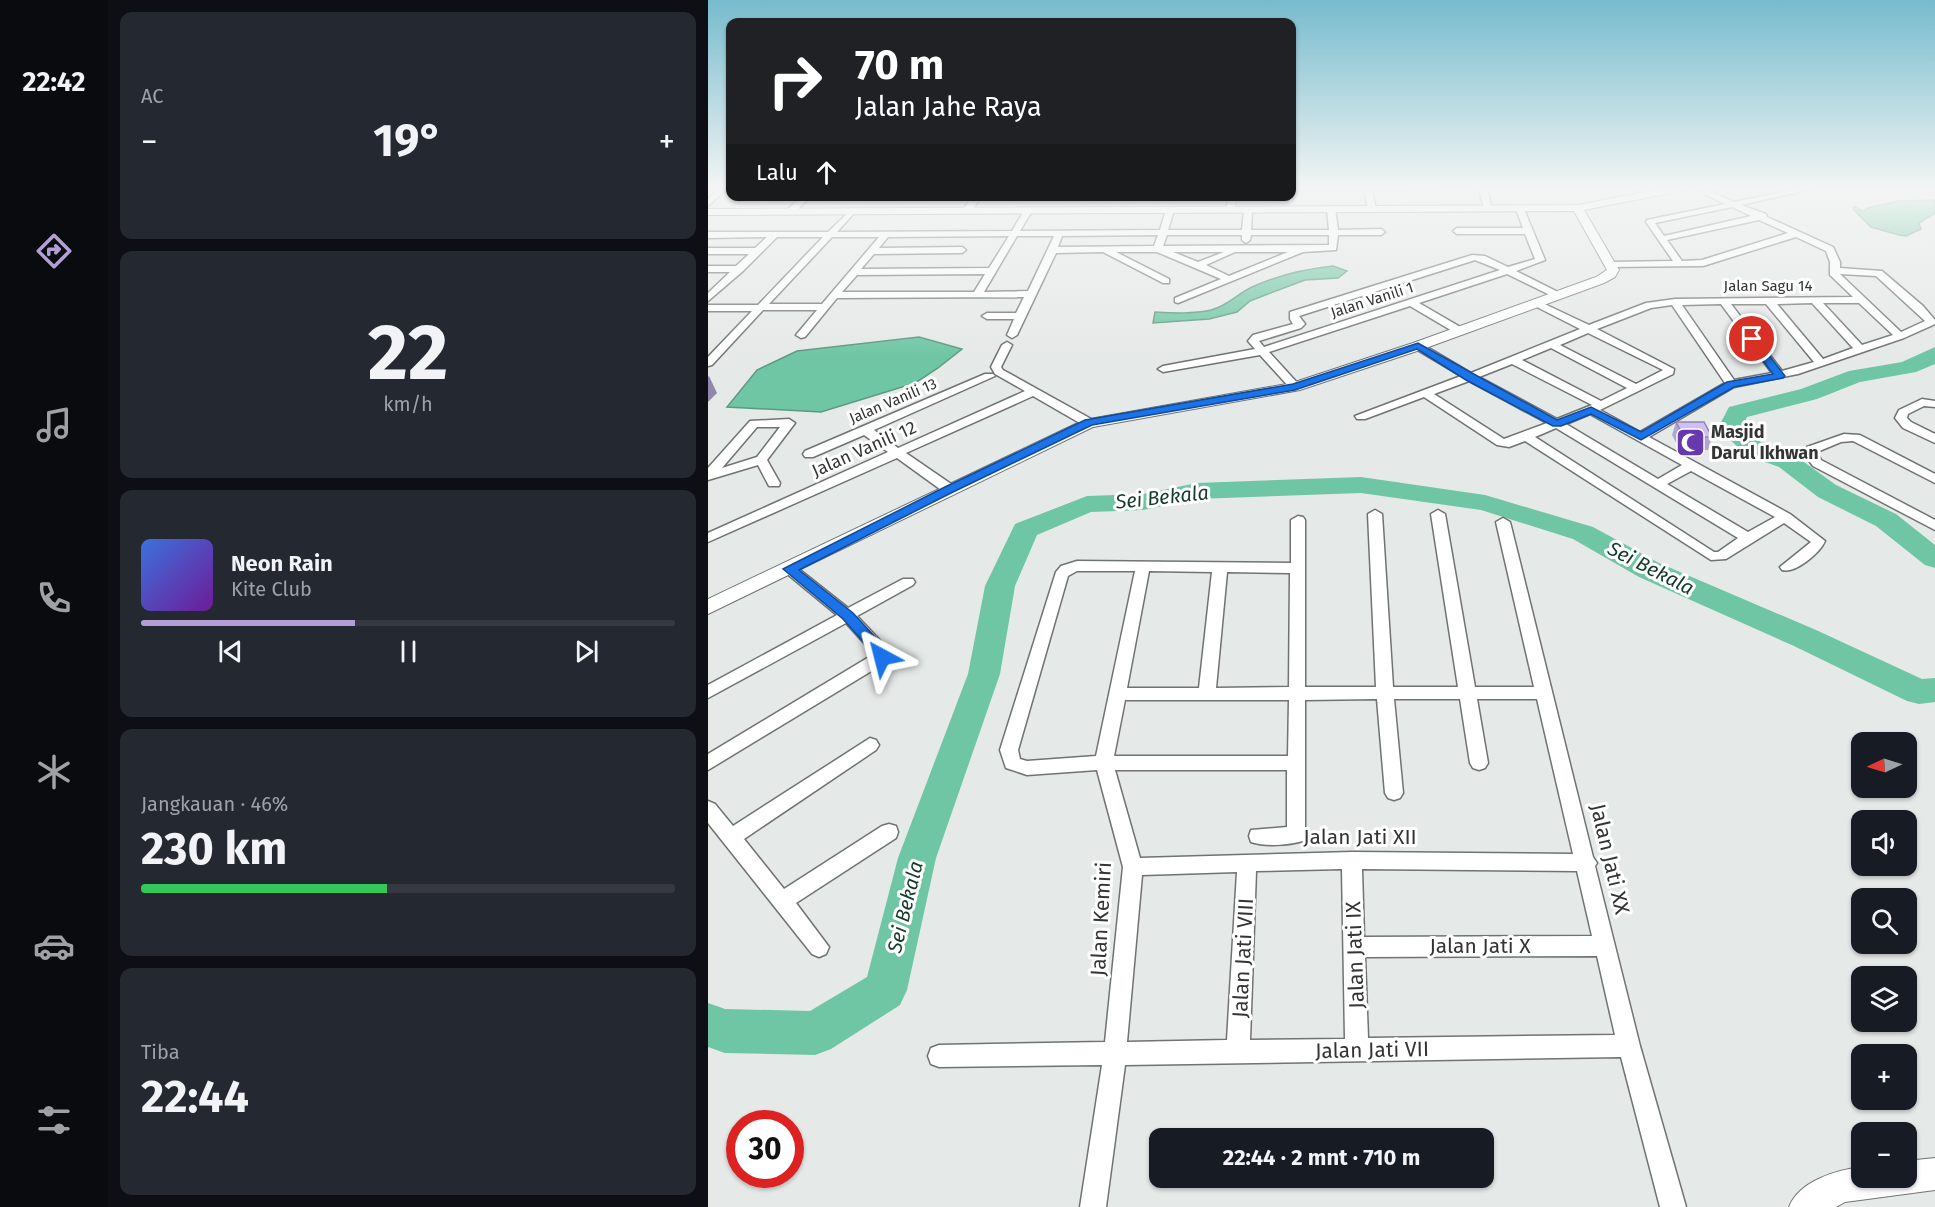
<!DOCTYPE html>
<html lang="id">
<meta charset="utf-8">
<style>
:root{--surface:#171b24;--page:#242831;--text:#f1f3f6;--muted:#9ea1a6;--line:#363941;--accent:#b39fd6}
body{margin:0;font-family:"Fira Sans",sans-serif;background:var(--page);color:var(--text);height:100vh;display:flex;flex-direction:column;font-size:22px;white-space:nowrap}
*{box-sizing:border-box;margin:0}
p{font-size:20px;color:var(--muted)}
.icon{flex:none;width:33px;height:33px;fill:none;stroke:currentColor;stroke-width:2;stroke-linecap:round;stroke-linejoin:round}
.map{position:relative;flex:1;overflow:hidden}
.panel{display:flex;flex-direction:column;gap:12px;padding:12px;background:#0d0f14;width:600px}
.panel>*{flex:none}
.banner{position:absolute;left:18px;top:18px;width:570px;height:183px;border-radius:12px;box-shadow:0 2px 4px #0004;background:#202124;color:#fff;overflow:hidden}
.needle{width:39px;rotate:266deg}
.tools{position:absolute;left:1143px;top:732px;display:grid;gap:12px}
.tools a{display:grid;place-items:center;width:66px;height:66px;border-radius:12px;background:var(--surface);box-shadow:0 2px 4px #0004;font-size:30px}
.speed{position:absolute;left:18px;top:1110px;display:flex;gap:12px;font-size:30px;font-weight:700;text-align:center}
.speed>*{display:grid;place-content:center;width:78px;height:78px;border-radius:50%;background:var(--surface);box-shadow:0 2px 4px #0004;line-height:1}
.speed .limit{border:9px solid #d22;background:#fff;color:#111}
.pin{position:absolute;display:grid;place-items:center;width:51px;height:51px;color:#fff;margin:-26px;border:3px solid #fff;border-radius:50%;box-shadow:0 2px 6px #0007}
.me{position:absolute;width:66px;margin:-33px;rotate:322deg;stroke-linejoin:round;filter:drop-shadow(0 0 4px #0008)}
.turn{display:flex;align-items:center;gap:21px;height:126px;padding:0 30px;font-size:27px}
.turn .icon{width:78px;height:78px;stroke-width:2.5}
.turn b{display:block;font-size:42px;line-height:51px}
.then{display:flex;align-items:center;height:57px;padding:0 30px;background:#0003;gap:12px;font-size:22px}
.big{font-size:45px;font-weight:700;line-height:1.1}
.panel .tile{flex:1;display:flex;flex-direction:column;justify-content:center;gap:9px;min-width:0;padding:0 21px;border-radius:12px;background:var(--page)}
.panel .dial{align-items:center;gap:0}
.dial b{font-size:78px;line-height:1}
.song{display:flex;align-items:center;gap:18px}
.cover{width:72px;height:72px;border-radius:9px;background:linear-gradient(135deg,hsl(220 70% 55%),hsl(280 70% 35%))}
.played{height:6px;border-radius:3px;background:linear-gradient(90deg,var(--accent) 40%,var(--line) 40%)}
.keys{display:flex;justify-content:space-around;direction:ltr}
.heat{display:flex;justify-content:space-between;align-items:center;font-size:33px;direction:ltr}
.charge{height:9px;border-radius:4px;background:linear-gradient(90deg,#34c759 46%,var(--line) 0)}
.trip{position:absolute;left:441px;top:1128px;width:345px;height:60px;border-radius:12px;background:var(--surface);box-shadow:0 2px 4px #0004;font-weight:700;line-height:60px;text-align:center}
main{display:flex;flex:1;min-height:0}
.menu{display:flex;flex-direction:column;width:108px;justify-content:space-around;align-items:center;background:#090b0e;color:var(--muted)}
.menu .icon{width:42px;height:42px}
.menu .current{color:var(--accent)}
.menu b{font-size:27px;color:var(--text)}
.map>svg:first-child{display:block}
.water{fill:#6fc6a4;stroke:#5d9a82;stroke-width:1.5}
.lines{fill:none;stroke-linecap:round;stroke-linejoin:round}
.river{fill:#6fc6a4;fill-rule:evenodd}
.minor-casing{stroke:#707372;stroke-width:3}
.tertiary-casing{stroke:#707372;stroke-width:2}
.minor{fill:#fff;fill-rule:evenodd}
.tertiary{fill:#fff;fill-rule:evenodd}
.wall{fill:#b2a4d4}
.shaded-wall{fill:#9186ad}
.building{fill:#cfbff7;stroke:#9186ad;stroke-width:1.5}
.route{fill:#1a73e8;stroke:#114b97;stroke-width:1.5}
.labels{text-anchor:middle;dominant-baseline:central;stroke-width:6;stroke-linejoin:round;paint-order:stroke}
.far-street-label{font-size:15px;fill:#333433;stroke:#fff}
.poi-label{font-size:18px;font-weight:bold;fill:#333433;stroke:#fff;text-anchor:start}
.street-label{font-size:18px;fill:#333433;stroke:#fff}
.water-label{font-size:20px;font-style:italic;fill:#133a2c;stroke:#fff}
.near-street-label{font-size:21px;fill:#333433;stroke:#fff}
</style>
<main>
<nav class="menu">
<b>22:42</b>
<svg class="icon current" aria-label="directions" viewBox="0 0 24 24"><path d="M12 3l9 9-9 9-9-9zM9 14v-3h6M13 9l2 2-2 2"/></svg>
<svg class="icon" aria-label="music" viewBox="0 0 24 24"><path d="M9 18V5l10-2v13"/><circle cx="6" cy="18" r="3"/><circle cx="16" cy="16" r="3"/></svg>
<svg class="icon" aria-label="phone" viewBox="0 0 24 24"><path d="M5 4h4l2 5-3 2q2 4 5 5l2-3 5 2v4C11 20 4 13 5 4z"/></svg>
<svg class="icon" aria-label="climate" viewBox="0 0 24 24"><path d="M12 3v18M4 7l16 10M4 17L20 7"/></svg>
<svg class="icon" aria-label="car" viewBox="0 0 24 24"><path d="M5 17H2v-5l4-1 3-4h7l3 4 3 1v5h-3M9 17h6M6 11h13"/><circle cx="7" cy="17" r="2"/><circle cx="17" cy="17" r="2"/></svg>
<svg class="icon" aria-label="filters" viewBox="0 0 24 24"><path d="M4 7h16M4 17h16"/><circle cx="9" cy="7" r="2"/><circle cx="15" cy="17" r="2"/></svg>
</nav>
<section class="panel">
<div class="tile"><p>AC</p>
<div class="heat"><a>−</a><b class="big">19°</b><a>+</a></div>
</div>
<div class="tile dial"><b>22</b><p>km/h</p></div>
<div class="tile">
<div class="song"><i class="cover"></i><div><b>Neon Rain</b><p>Kite Club</p></div></div>
<div class="played"></div>
<div class="keys"><svg class="icon" aria-label="previous" viewBox="0 0 24 24"><path d="M18 5L8 12l10 7zM5 5v14"/></svg><svg class="icon" aria-label="pause" viewBox="0 0 24 24"><path d="M8 5v14M16 5v14"/></svg><svg class="icon" aria-label="next" viewBox="0 0 24 24"><path d="M6 5l10 7-10 7zM19 5v14"/></svg></div>
</div>
<div class="tile"><p>Jangkauan · 46%</p><b class="big">230 km</b><div class="charge"></div></div>
<div class="tile"><p>Tiba</p><b class="big">22:44</b></div>
</section>
<div class="map">
<svg width="1227" height="1207" viewBox="0 0 1227 1207">
<rect width="100%" height="100%" fill="#e5e9e7"/>
<path class="water" d="M1227 200V213L1211 223 1213 229 1198 236 1191 235 1163 227 1145 209 1146 207 1156 211 1159 208 1191 201Z
M625 266 639 271 630 278 597 280 581 286 542 301 529 312 501 319 445 323 447 312C466 313 485 314 503 310 521 305 529 294 544 287 570 275 597 269 625 266Z
M211 337 254 349 230 368 207 383 113 412 19 407 49 370 89 351Z"/>
<g class="lines">
<path class="river" d="M1227 347V364L1208 372 1152 382 1109 399 1039 417 1035 426 1056 445 1089 457 1128 485 1188 514 1227 545V568L1217 565 1168 526 1110 497 1071 467 1038 455 1010 428 1021 407 1093 389 1141 371 1194 362Z
M653 477 777 495 885 527 951 563 1108 630 1214 679 1227 678V702L1211 704 1199 701 1086 646 931 577 865 539 773 510 653 493 489 499 435 510 383 512 329 535 307 586 292 674 228 858 199 990 192 1005 123 1049 107 1055 17 1053 0 1047V1003L17 1009 102 1011 159 977 190 858 260 674 277 586 307 524 379 496 435 494 489 483Z"/>
<defs>
<path id="minor" d="M12 187H21L0 206V199Z
M584 187H737L733 189 664 190 668 209 664 211 660 209 656 190H584Z
M743 187H786L779 189 784 209 780 211 776 209 771 189H747Z
M925 187H935L947 194 940 196Z
M982 187H993L1026 202 1098 187H1114L1033 205 1058 214 1059 217 1125 247 1132 262V268L1174 271 1215 306 1227 320V324L1196 338 1090 374 1026 387 941 437 1082 514 1117 541C1112 553 1087 574 1074 570L1072 567 1103 542 1076 523 1018 559 1003 560 817 441 801 447 789 445 716 397 657 419H649L647 416 753 376 706 348V344H714L763 373 872 329 825 305V301L828 300 881 325 938 303 967 299 1145 297 1122 275V262L1118 251 1088 237 995 266 899 267 897 265 902 262 965 261 938 222 939 220 1017 204ZM1024 207 1043 216 956 236 947 223ZM1051 220 1080 233 994 260 974 261 959 240ZM1132 274 1168 276 1217 321 1193 332ZM1104 303 1145 348 1115 359 1069 304ZM1115 303H1151L1185 335 1154 345ZM1013 304 1064 373 1026 380 974 305ZM1023 304H1058L1106 362 1074 371ZM964 305 1017 383 932 432 892 410 965 374 966 369 889 329 943 308ZM880 333 955 370 928 384 852 345ZM843 348 919 388 893 401 814 360ZM804 364 884 405 849 419 771 377ZM761 381 839 423 796 439 726 394ZM882 414 974 465 950 479 858 424ZM848 428 1030 538 1010 552H1006L827 437ZM983 471 1067 517 1040 532 959 484Z
M94 196H103L86 213H80V209Z
M265 196H274L261 213H255L254 211Z
M521 196H529L526 210 522 212 518 210Z
M623 207 627 209 630 230 673 229 677 232 673 235H630L628 250 595 252 470 303 467 302V298L513 279 449 252H408L461 279V283H455L395 252 348 253 309 335 304 338 299 335 306 319H279L274 316 279 313H308L316 297 129 298 97 337 93 338 88 335 109 310H55L4 365 0 366V357L44 311H0V305H50L115 237H69L35 271 0 301V293L22 272H0V266H28L41 254H0V248H47L59 237 0 238V232H120L144 209 148 211 129 232 304 231 317 209H320L324 211 312 231 452 230 458 210 462 208 466 210 460 230H534L536 210 540 208 544 210 543 230H621L619 209ZM450 235 446 246 350 247 354 236ZM459 235H534V240L538 243 542 240 543 235H621V245L455 246ZM301 236 281 268 153 269 166 254 254 253 258 250 254 247 171 248 180 237ZM309 236H346L320 291 276 292ZM124 237H171L114 304H61ZM465 252H516L490 262ZM527 252H580L521 276 498 265ZM277 274 266 292H134L149 275Z
M812 207 816 209 837 260 808 271 852 293V297H846L799 274 711 303 754 328V332H746L702 306 561 352 593 387 587 390 583 389 552 355 455 372 450 369 455 366 547 349 540 341 545 335 585 324 582 319V312L764 255 777 256 800 267 827 259 817 234H749L745 231 749 228H815L808 209ZM767 260 792 270 556 347 551 341 593 328 597 324 591 316Z
M299 342 304 345 293 367 295 370 385 420V426H377L325 396 198 453 246 486 248 489 246 492H236L189 458 0 542V533L180 452 156 435 105 457H97L95 454 97 451 277 374H285L287 376 166 430 190 448 317 391 287 374 283 367 294 345Z
M1214 399 1227 401V407L1216 406 1200 414 1199 418 1203 422 1227 434V443L1195 428 1187 418 1191 410Z
M81 419 87 423 59 460 72 483 71 486H61L50 465 0 480V468L42 421ZM49 427H72L49 457 14 468Z
M1136 434 1152 435 1227 474V483L1145 441 1133 442 1109 452 1113 460 1227 520V530L1105 466 1097 455 1099 447Z
M667 510 674 514 685 687H750L723 514 730 510 737 514 767 687H826L788 522 795 518 802 522 885 857 889 863 887 866 932 1046 978 1207H952L913 1057 417 1065 398 1207H372L394 1065 231 1067 223 1064 220 1056 223 1048 231 1045 397 1042 415 867 389 770 319 775 298 768 292 750 348 572 353 566 369 561 583 563V520L590 516 595 517 597 520V687H668L660 514ZM369 571H427L388 756 319 761 312 759 310 750 360 576ZM441 571 504 572 491 688H419ZM519 572 582 573 581 687 508 688ZM669 699 677 793 680 798 686 800 692 798 695 793 686 699H752L762 763 765 768 771 770 777 768 780 763 769 699H829L865 854 644 852 432 858 407 770H579V827L543 830 541 836 543 842C557 847 581 845 595 841L597 835V700ZM417 700H581L580 756H406ZM634 869 637 1039 542 1040 548 871ZM654 869 869 871 884 936 656 937ZM529 872 519 1040 419 1042 434 875ZM889 956 907 1035 660 1038 657 957Z
M82 564 87 566 140 608 195 579H205L207 582 205 585 149 616 180 649 182 657 180 661 0 770V754L166 654 138 623 0 698V685L129 615 77 572 75 569Z
M162 738 168 740 171 745 168 750 36 839 76 889 174 826 181 824 188 826 190 832 188 838 88 903 121 947 118 954 111 957 104 954 0 823V801L7 804 25 826Z"/>
<path id="tertiary" d="M962 187H983L978 190 876 210 911 270 907 277 896 283 715 349 592 390 385 427 0 614V599L376 420 584 383 705 343 888 277 899 270 866 211 0 215V209L870 205Z
M1227 1158V1190L1137 1202 1128 1207H1081C1091 1181 1128 1170 1154 1167V1178H1198V1161Z"/>
</defs>
<use href="#minor" class="minor-casing"/>
<use href="#tertiary" class="tertiary-casing"/>
<use href="#minor" class="minor"/>
<use href="#tertiary" class="tertiary"/>
</g>
<path class="wall" d="M968 422 1004 437 1000 450H972L964 435Z"/>
<path class="shaded-wall" d="M1 376 9 393 0 402V377Z"/>
<path class="building" d="M968 422H996L1004 437H976Z"/>
<linearGradient id="sky" x2="0" y2="1"><stop stop-color="#77bbcd"/><stop offset="0.53" stop-color="#f3f5f4"/><stop offset="1" stop-color="#f3f5f4" stop-opacity="0"/></linearGradient>
<rect width="1227" height="356" fill="url(#sky)"/>
<path class="route" d="M1040 337H1047L1077 376 1075 378 1026 387 933 440 883 414 853 426H845L758 380 709 349 587 390 384 425 245 492 91 570 145 613 179 650 182 657 174 662 169 661 167 655 135 619 75 569 237 487 377 420 585 384 710 343 849 420 883 407 933 432 1019 382 1065 374 1039 339Z"/>
<defs>
<symbol id="mosque-square" viewBox="-11 -11 22 22"><rect x="-9" y="-9" width="18" height="18" rx="4" fill="#6838af" stroke="#fff"/><path d="M3.5-4.9A6 6 0 1 0 3.5 4.9A5 5 0 1 1 3.5-4.9Z" fill="#fff"/></symbol>
</defs>
<g fill-rule="evenodd">
<use href="#mosque-square" x="966" y="426" width="33" height="33"/>
</g>
<g class="labels">
<g class="far-street-label">
<text x="1060" y="286">Jalan Sagu 14</text>
<text transform="translate(664 300) rotate(-18)">Jalan Vanili 1</text>
<text transform="translate(185 401) rotate(-23)">Jalan Vanili 13</text>
</g>
<g class="poi-label">
<text x="1003" y="432">Masjid<tspan x="1003" dy="21">Darul Ikhwan</tspan></text>
</g>
<g class="street-label">
<text transform="translate(156 449) rotate(-24)">Jalan Vanili 12</text>
</g>
<g class="water-label">
<text transform="translate(454 497) rotate(-6)">Sei Bekala</text>
<text transform="translate(943 568) rotate(27)">Sei Bekala</text>
<text transform="translate(197 907) rotate(-76)">Sei Bekala</text>
</g>
<g class="near-street-label">
<text x="652" y="837">Jalan Jati XII</text>
<text transform="translate(902 859) rotate(77)">Jalan Jati XX</text>
<text transform="translate(393 919) rotate(-87)">Jalan Kemiri</text>
<text x="772" y="946">Jalan Jati X</text>
<text transform="translate(647 955) rotate(-92)">Jalan Jati IX</text>
<text transform="translate(535 958) rotate(-87)">Jalan Jati VIII</text>
<text transform="translate(664 1050) rotate(-1)">Jalan Jati VII</text>
</g>
</g>
</svg>
<div class="tools">
<a><svg class="needle" viewBox="-14 -14 28 28"><path d="M0-13l5 13h-10z" fill="#e53935"/><path d="M0 13l5-13h-10z" fill="#9ea1a6"/></svg></a>
<a><svg class="icon" aria-label="sound" viewBox="0 0 24 24"><path d="M4 9h4l5-4v14l-5-4H4zM17 9q2 3 0 6"/></svg></a>
<a><svg class="icon" aria-label="search" viewBox="0 0 24 24"><circle cx="10" cy="10" r="6"/><path d="M15 15l6 6"/></svg></a>
<a><svg class="icon" aria-label="layers" viewBox="0 0 24 24"><path d="M12 4l9 5-9 5-9-5zM3 14l9 5 9-5"/></svg></a>
<a>+</a>
<a>−</a>
</div>
<div class="speed"><div class="limit">30</div></div>
<div class="pin" style="left:1044px;top:339px;background:#d93025"><svg class="icon" aria-label="arrive" viewBox="0 0 24 24"><path d="M6 21V4h12l-3 4 3 4H6"/></svg></div>
<svg class="me" style="left:174px;top:657px" viewBox="-20 -20 40 40"><path d="M0-17L14 15 0 8-14 15z" fill="#1a73e8" stroke="#fff" stroke-width="4"/></svg>
<div class="trip">22:44 · 2 mnt · 710 m</div>
<div class="banner">
<div class="turn"><svg class="icon" aria-label="right" viewBox="0 0 24 24"><path d="M7 20v-9h11M14 6l5 5-5 5"/></svg><div><b>70 m</b>Jalan Jahe Raya</div></div>
<div class="then">Lalu<svg class="icon" aria-label="ahead" viewBox="0 0 24 24"><path d="M12 20V5M6 11l6-6 6 6"/></svg></div>
</div>
</div>
</main>
